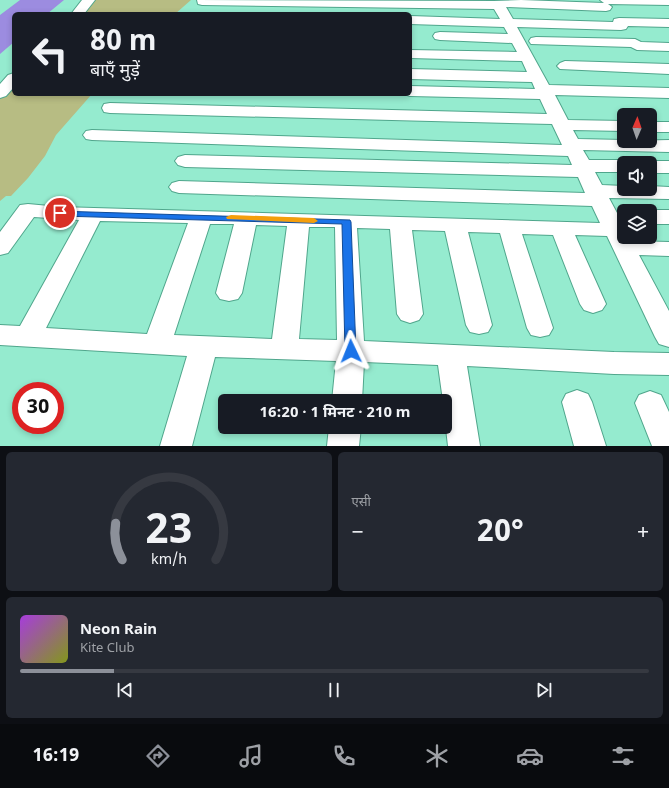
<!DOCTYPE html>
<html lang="hi">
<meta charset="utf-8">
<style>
:root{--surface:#171b24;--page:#242831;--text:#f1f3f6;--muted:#9ea1a6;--line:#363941;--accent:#8c9099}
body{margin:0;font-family:Georgia,"Noto Sans Devanagari",serif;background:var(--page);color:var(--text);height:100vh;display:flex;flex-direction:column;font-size:15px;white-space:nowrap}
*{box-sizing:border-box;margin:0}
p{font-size:13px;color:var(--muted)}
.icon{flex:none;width:22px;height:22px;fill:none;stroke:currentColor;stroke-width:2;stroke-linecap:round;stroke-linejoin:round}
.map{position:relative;height:446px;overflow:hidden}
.side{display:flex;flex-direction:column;gap:6px;padding:6px;background:#0d0f14;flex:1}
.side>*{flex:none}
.guide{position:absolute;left:12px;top:12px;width:400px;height:84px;border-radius:6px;box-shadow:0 2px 6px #0003;background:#171b24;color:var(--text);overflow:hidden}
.needle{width:26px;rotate:2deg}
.fabs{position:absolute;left:617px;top:108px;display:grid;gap:8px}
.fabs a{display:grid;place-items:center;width:40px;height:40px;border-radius:6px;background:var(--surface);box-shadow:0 2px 6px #0003;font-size:20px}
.speed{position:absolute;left:12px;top:382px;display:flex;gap:8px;font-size:20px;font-weight:700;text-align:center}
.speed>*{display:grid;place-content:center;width:52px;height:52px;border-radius:50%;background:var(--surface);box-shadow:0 2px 6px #0003;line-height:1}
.speed .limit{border:6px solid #d22;background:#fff;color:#111}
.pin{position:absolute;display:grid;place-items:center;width:34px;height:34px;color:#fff;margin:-17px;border:2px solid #fff;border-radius:50%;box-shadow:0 1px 4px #0007}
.me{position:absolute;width:44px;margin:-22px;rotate:358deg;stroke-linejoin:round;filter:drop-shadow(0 0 3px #0008)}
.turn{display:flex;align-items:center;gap:14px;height:84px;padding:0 12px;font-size:18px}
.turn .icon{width:52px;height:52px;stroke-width:2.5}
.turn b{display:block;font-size:28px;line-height:34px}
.big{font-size:30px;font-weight:700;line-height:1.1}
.side .tile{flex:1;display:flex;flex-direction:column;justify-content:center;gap:6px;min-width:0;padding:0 14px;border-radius:6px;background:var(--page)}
.side .dial{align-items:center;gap:0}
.dial svg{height:104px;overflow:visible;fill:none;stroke:var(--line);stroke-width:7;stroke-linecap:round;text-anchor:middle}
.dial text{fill:var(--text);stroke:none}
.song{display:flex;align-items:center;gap:12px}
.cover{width:48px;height:48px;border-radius:6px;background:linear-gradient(135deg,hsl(280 70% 55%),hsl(70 70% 35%))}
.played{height:4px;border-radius:2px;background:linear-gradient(90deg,var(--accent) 15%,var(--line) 15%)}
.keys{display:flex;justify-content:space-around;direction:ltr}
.heat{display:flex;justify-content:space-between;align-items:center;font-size:22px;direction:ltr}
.side .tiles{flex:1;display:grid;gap:6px;grid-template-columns:1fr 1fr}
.tile:last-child{grid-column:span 2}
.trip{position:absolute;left:218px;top:394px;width:234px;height:40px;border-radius:6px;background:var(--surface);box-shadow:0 2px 6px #0003;font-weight:700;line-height:40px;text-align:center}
.tabs{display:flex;height:64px;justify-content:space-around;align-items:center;background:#090b0e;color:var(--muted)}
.tabs .icon{width:28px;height:28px}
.tabs .on{color:var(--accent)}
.tabs b{font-size:18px;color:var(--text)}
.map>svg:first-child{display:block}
.green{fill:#b7bc83}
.water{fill:#9c8ce0}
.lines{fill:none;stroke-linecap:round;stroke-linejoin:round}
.minor-casing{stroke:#50a68c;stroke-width:2}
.minor{fill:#fff;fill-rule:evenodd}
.route{fill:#1a73e8;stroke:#114b97}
.slow{fill:#f59e0b}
</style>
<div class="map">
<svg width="669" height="446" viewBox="0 0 669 446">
<rect width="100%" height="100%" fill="#95ebcf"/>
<path class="green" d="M91 0H191L175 14H79Z
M14 80V94H92L56 135 45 156 28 178 11 196H6L0 201V96Z"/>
<path class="water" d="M20 0H64L47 14H14V42L0 54V15Z"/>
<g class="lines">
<defs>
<path id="minor" d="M82 0H95L84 14H71Z
M197 0 494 1 521 0 604 3 600 0H669V5L608 4 612 7 610 10 606 11 506 7 513 19 613 22 614 19 619 18 669 19V27L628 26 626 29 621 30 517 27 549 85 669 88V98L555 95 568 120 624 121V131L573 130 578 139 624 140V141L669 140V152L583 150 589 160H624L632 163H624V172H595L602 185 624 186V189H650V186L669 187V199L609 198 624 226V237H630L632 241 669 242V256L639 255 669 311V347L659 344 655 337 607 236 575 235 606 304 602 310 593 313 584 310 580 304 553 235 522 234 553 328 549 335 540 337 531 335 527 328 500 233 468 232 492 325 488 332 479 334 470 332 466 325 445 231 412 230 423 314 419 320 410 323 401 320 397 314 390 229 357 228 364 341 614 352 669 353V375L614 374 467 366 480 446H448L445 420V401H443L438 365 364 362 362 401H332L336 361 215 357 192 446H160L187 356 0 345V325L20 326 79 220 34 217 8 253 0 255V232L20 205 28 204 60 207 600 223 592 206 179 193 172 191 169 187 172 183 179 181 585 193 578 177 185 167 178 165 175 161 178 157 185 155 572 165 568 156 92 140 86 139 83 135 86 131 92 130 562 145 552 124 110 113 104 112 102 108 104 104 110 103 547 114 540 99 410 96 404 94H410V86L535 89 532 82 410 79V69L527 72 522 61 410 58V50L517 52 512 43 440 40 435 39 433 36 435 33 440 32 508 34 504 27 410 24V16L500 19 494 9 202 5 198 4ZM100 221 188 223 147 334 46 328ZM210 224H234L216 293 220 299 229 301 238 299 242 293 256 225 287 226 272 339 174 335ZM309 227H335L337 340 299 339Z
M536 37 635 39 641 42 669 43V51L637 50 631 47 531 44 529 41 531 38Z
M565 61 669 64V74L560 69 557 66 560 63Z
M14 73V87L6 96 0 98V84L8 75Z
M650 122H669V132H650Z
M650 161H669V173H650V163H643Z
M650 210H669V224H650V211H648Z
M577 390 588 394 592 402 606 446H574L562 402 566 394Z
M650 391 661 395 669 412V446H652L635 403 639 395Z
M329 427H361L359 446H327Z"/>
</defs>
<use href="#minor" class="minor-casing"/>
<use href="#minor" class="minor"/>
</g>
<path class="route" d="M57 211 350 220 351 222 356 351 355 354 351 356 347 354 345 351 342 224 60 216 57 215 56 213Z"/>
<path class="slow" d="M231 215 314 218 318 221 314 223 227 219 226 217Z"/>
</svg>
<div class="fabs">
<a><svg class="needle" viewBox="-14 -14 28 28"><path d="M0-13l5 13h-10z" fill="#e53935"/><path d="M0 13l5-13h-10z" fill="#9ea1a6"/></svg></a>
<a><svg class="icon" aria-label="sound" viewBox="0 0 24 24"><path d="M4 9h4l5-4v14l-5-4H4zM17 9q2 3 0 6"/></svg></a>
<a><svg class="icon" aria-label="layers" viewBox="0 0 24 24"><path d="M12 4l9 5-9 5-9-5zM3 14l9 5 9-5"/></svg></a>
</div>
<div class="speed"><div class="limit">30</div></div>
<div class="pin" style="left:60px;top:213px;background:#d93025"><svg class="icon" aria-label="arrive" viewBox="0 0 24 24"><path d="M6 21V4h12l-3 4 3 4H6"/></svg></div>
<svg class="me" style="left:351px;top:351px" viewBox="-20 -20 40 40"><path d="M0-17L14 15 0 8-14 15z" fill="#1a73e8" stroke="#fff" stroke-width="4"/></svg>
<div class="trip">16:20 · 1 मिनट · 210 m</div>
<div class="guide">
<div class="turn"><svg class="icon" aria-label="left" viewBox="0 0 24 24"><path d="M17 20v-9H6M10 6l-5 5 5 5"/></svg><div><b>80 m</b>बाएँ मुड़ें</div></div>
</div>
</div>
<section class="side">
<div class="tiles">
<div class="tile dial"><svg viewBox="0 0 100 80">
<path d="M14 69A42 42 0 1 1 86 69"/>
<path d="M14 69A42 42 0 0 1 9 41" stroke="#8c9099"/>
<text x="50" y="56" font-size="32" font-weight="700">23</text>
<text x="50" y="72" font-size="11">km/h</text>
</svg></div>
<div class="tile"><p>एसी</p>
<div class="heat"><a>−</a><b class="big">20°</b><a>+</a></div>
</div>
<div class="tile">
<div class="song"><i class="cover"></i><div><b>Neon Rain</b><p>Kite Club</p></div></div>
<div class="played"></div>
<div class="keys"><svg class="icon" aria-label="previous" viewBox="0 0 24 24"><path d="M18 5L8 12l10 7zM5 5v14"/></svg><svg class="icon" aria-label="pause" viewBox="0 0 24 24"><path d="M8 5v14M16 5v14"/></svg><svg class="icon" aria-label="next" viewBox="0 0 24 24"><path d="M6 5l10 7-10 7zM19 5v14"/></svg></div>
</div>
</div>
</section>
<nav class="tabs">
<b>16:19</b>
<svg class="icon on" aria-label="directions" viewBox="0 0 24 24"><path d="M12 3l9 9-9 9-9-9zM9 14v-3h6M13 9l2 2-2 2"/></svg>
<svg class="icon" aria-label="music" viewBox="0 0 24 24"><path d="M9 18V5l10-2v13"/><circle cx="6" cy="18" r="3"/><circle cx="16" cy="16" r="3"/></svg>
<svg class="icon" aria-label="phone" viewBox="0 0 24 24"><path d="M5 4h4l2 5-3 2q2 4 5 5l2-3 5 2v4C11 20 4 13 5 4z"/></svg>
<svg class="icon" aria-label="climate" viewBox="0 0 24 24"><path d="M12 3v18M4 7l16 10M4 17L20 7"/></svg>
<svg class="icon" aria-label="car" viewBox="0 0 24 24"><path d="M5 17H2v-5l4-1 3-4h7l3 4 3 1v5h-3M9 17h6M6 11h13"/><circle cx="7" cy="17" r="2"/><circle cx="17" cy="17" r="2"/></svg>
<svg class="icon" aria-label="filters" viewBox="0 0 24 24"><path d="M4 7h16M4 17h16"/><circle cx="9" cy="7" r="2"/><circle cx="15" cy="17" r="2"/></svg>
</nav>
